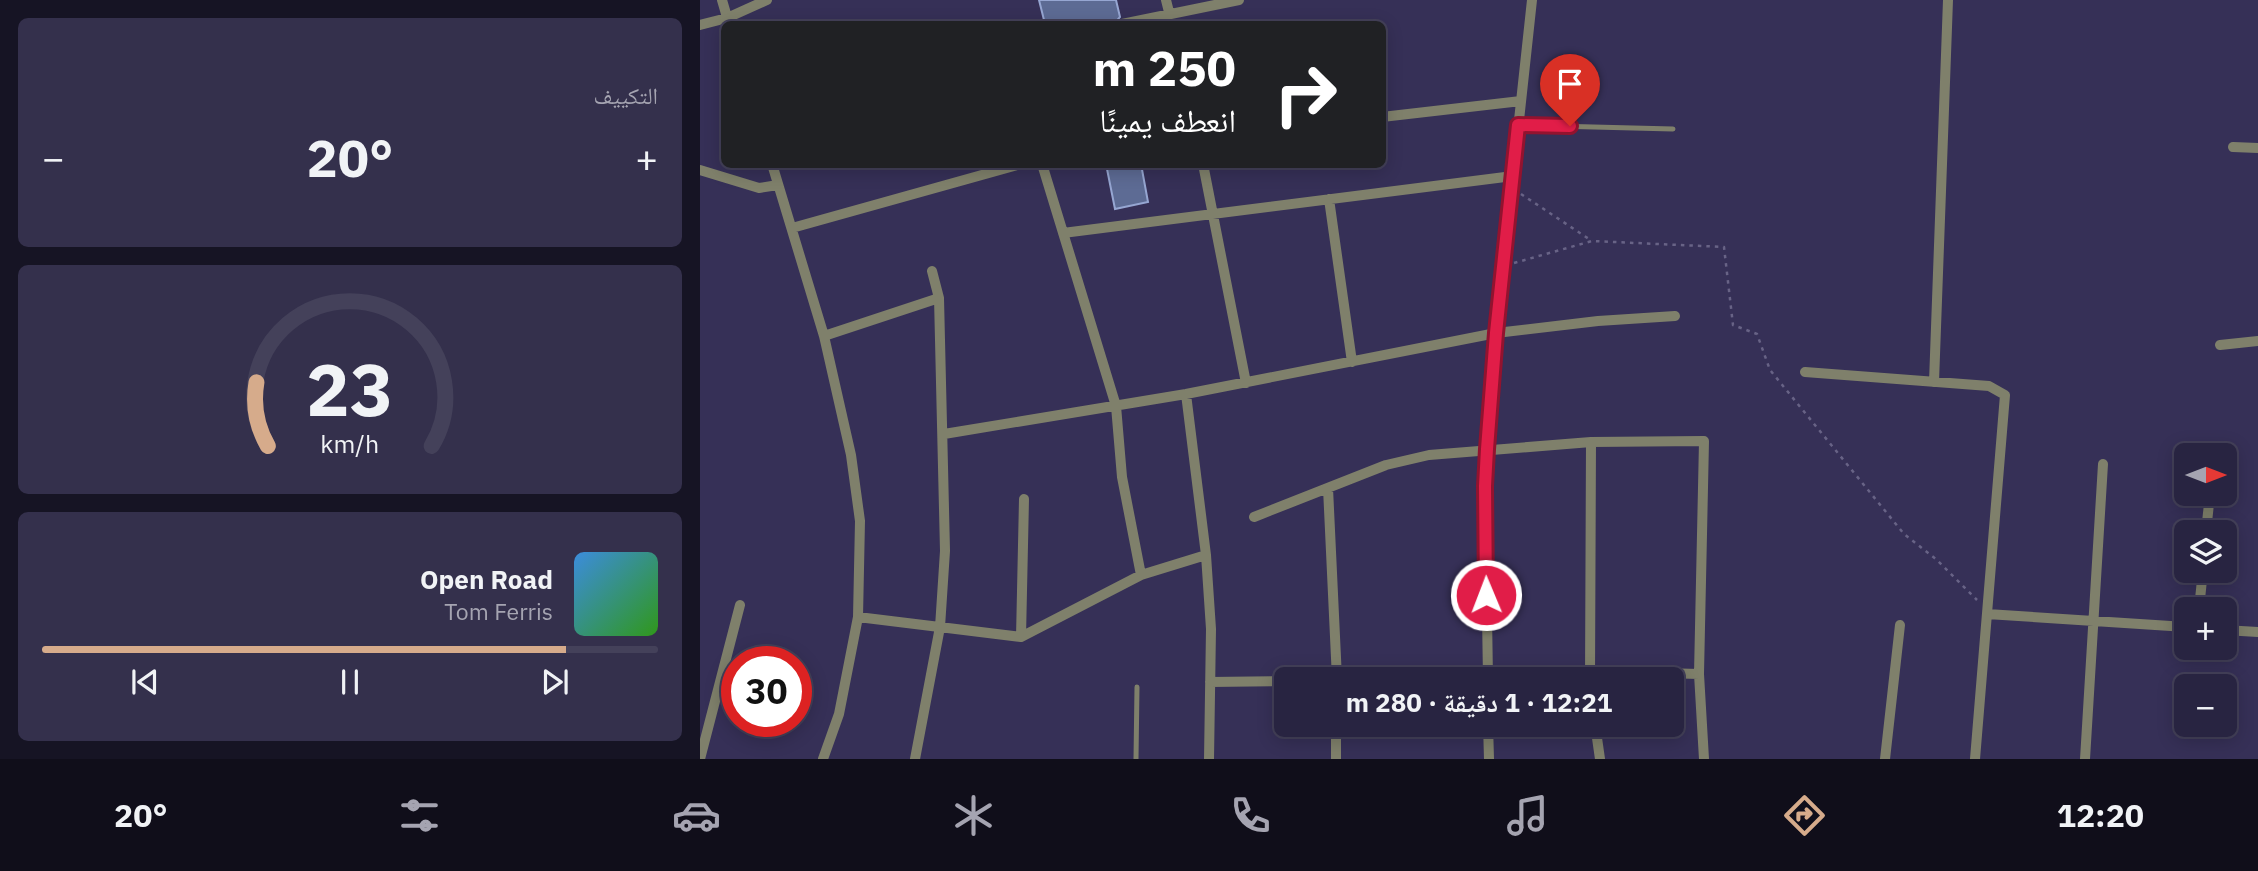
<!DOCTYPE html>
<html lang="ar">
<meta charset="utf-8">
<style>
:root{--surface:#282441;--page:#34304c;--text:#f1f3f6;--muted:#a5a4b1;--line:#44415a;--accent:#d6ab8b}
body{margin:0;font-family:"IBM Plex Sans","Noto Naskh Arabic",sans-serif;background:var(--page);color:var(--text);direction:rtl;height:100vh;display:flex;flex-direction:column;font-size:26px;white-space:nowrap}
*{box-sizing:border-box;margin:0}
p{font-size:23px;color:var(--muted)}
.icon{flex:none;width:38px;height:38px;fill:none;stroke:currentColor;stroke-width:2;stroke-linecap:round;stroke-linejoin:round}
.map{position:relative;flex:1;overflow:hidden;direction:ltr}
.details{display:flex;flex-direction:column;gap:18px;padding:18px;background:#161424;width:700px}
.details>*{flex:none}
.top-card{position:absolute;left:21px;top:21px;width:665px;height:147px;border-radius:10px;box-shadow:0 4px 18px #0003,0 0 0 2px var(--line);direction:rtl;background:#202124;color:#fff;overflow:hidden}
.needle{width:46px;rotate:90deg}
.controls{position:absolute;left:1474px;top:443px;display:grid;gap:14px}
.controls a{display:grid;place-items:center;width:63px;height:63px;border-radius:10px;background:var(--surface);box-shadow:0 4px 18px #0003,0 0 0 2px var(--line);font-size:35px}
.speed{position:absolute;left:21px;top:646px;display:flex;gap:14px;font-size:35px;font-weight:700;text-align:center}
.speed>*{display:grid;place-content:center;width:91px;height:91px;border-radius:50%;background:var(--surface);box-shadow:0 4px 18px #0003,0 0 0 2px var(--line);line-height:1}
.speed .limit{border:10px solid #d22;background:#fff;color:#111}
.pin{position:absolute;display:grid;place-items:center;width:60px;height:60px;color:#fff;margin:-72px -30px;border-radius:50% 50% 50% 0;rotate:-45deg;box-shadow:0 0 7px #0007}
.pin .icon{rotate:45deg}
.me{position:absolute;width:77px;margin:-38px;rotate:359deg;stroke-linejoin:round;filter:drop-shadow(0 0 5px #0008)}
.turn{display:flex;align-items:center;gap:24px;height:147px;padding:0 35px;font-size:32px}
.turn .icon{width:91px;height:91px;stroke-width:2.5}
.turn b{display:block;font-size:49px;line-height:60px}
.big{font-size:52px;font-weight:800;line-height:1.1}
.details .tile{flex:1;display:flex;flex-direction:column;justify-content:center;gap:10px;min-width:0;padding:0 24px;border-radius:10px;background:var(--page)}
.details .dial{align-items:center;gap:0}
.dial svg{height:182px;overflow:visible;fill:none;stroke:var(--line);stroke-width:7;stroke-linecap:round;text-anchor:middle}
.dial text{fill:var(--text);stroke:none}
.song{display:flex;align-items:center;gap:21px}
.cover{width:84px;height:84px;border-radius:10px;background:linear-gradient(135deg,hsl(210 70% 55%),hsl(110 70% 35%))}
.played{height:7px;border-radius:4px;background:linear-gradient(90deg,var(--accent) 85%,var(--line) 85%)}
.keys{display:flex;justify-content:space-around;direction:ltr}
.heat{display:flex;justify-content:space-between;align-items:center;font-size:38px;direction:ltr}
.trip{position:absolute;left:574px;top:667px;width:410px;height:70px;border-radius:10px;background:var(--surface);box-shadow:0 4px 18px #0003,0 0 0 2px var(--line);font-weight:800;line-height:70px;text-align:center;direction:rtl}
.tab-bar{display:flex;height:112px;justify-content:space-around;align-items:center;background:#100e1a;color:var(--muted)}
.tab-bar .icon{width:49px;height:49px}
.tab-bar .on{color:var(--accent)}
.tab-bar b{font-size:32px;color:var(--text)}
main{display:flex;flex:1;min-height:0}
.map>svg:first-child{display:block}
.building{fill:#5d6b94;stroke:#96a6d2;stroke-width:2}
.lines{fill:none;stroke-linecap:round;stroke-linejoin:round}
.path{stroke:#686386;stroke-width:2.5;stroke-dasharray:3.5 5;stroke-linecap:butt}
.lane{stroke:#7f806b;stroke-width:5}
.street{stroke:#7f806b;stroke-width:10}
.route-casing{stroke:#92132f;stroke-width:18}
.route{stroke:#e11d48;stroke-width:12}
</style>
<main>
<div class="map">
<svg width="1558" height="759" viewBox="0 0 1558 759">
<rect width="100%" height="100%" fill="#363057"/>
<path class="building" d="M339 0H416L420 17 414 24H345Z
M427 164H441L448 202 415 209 407 169Z"/>
<g class="lines">
<path class="path" d="M821 194 892 241
M814 263 892 241 1024 247 1033 325 1057 334 1070 370 1204 534 1237 560 1277 600"/>
<path class="lane" d="M819 125 973 129
M436 759 437 687"/>
<path class="street" d="M22 0 29 24
M466 0 472 24
M422 24 539 0
M0 25 27 18 67 0
M682 117 821 101
M1533 147 1558 148
M72 164 124 336 151 455 160 521 158 617 139 714 123 759
M342 164 416 406 422 477 441 575
M503 164 546 383
M0 170 59 188 78 185
M629 199 652 362
M92 228 321 164
M363 233 813 176
M124 336 239 298
M1520 345 1558 341
M1105 372 1289 386 1305 395 1275 759
M1234 382 1248 0
M486 394 506 555 511 629 509 759
M244 434 486 394 796 333 898 321 975 316
M1514 455 1515 449
M628 488 637 679
M554 517 686 465 729 455 891 442 1004 441 999 674 1004 759
M1506 532 1510 494
M1499 609 1503 570
M1287 614 1486 627
M158 617 321 637 441 575 506 555
M1524 630 1558 632
M321 637 324 499
M715 679 889 671 999 674
M788 679 785 486 796 333 832 0
M890 679 891 442
M510 682 586 681
M788 724 789 759
M895 724 900 759
M0 759 40 605
M215 759 240 627 245 551 239 298 232 271
M636 759V724
M1185 759 1200 625
M1385 759 1403 464"/>
</g>
<g class="lines">
<defs>
<path id="route" d="M786 595 785 486 787 449 796 333 818 125 870 126"/>
</defs>
<use href="#route" class="route-casing"/>
<use href="#route" class="route"/>
</g>
</svg>
<div class="controls">
<a><svg class="needle" viewBox="-14 -14 28 28"><path d="M0-13l5 13h-10z" fill="#e53935"/><path d="M0 13l5-13h-10z" fill="#a5a4b1"/></svg></a>
<a><svg class="icon" aria-label="layers" viewBox="0 0 24 24"><path d="M12 4l9 5-9 5-9-5zM3 14l9 5 9-5"/></svg></a>
<a>+</a>
<a>−</a>
</div>
<div class="speed"><div class="limit">30</div></div>
<div class="pin" style="left:870px;top:126px;background:#d93025"><svg class="icon" aria-label="arrive" viewBox="0 0 24 24"><path d="M6 21V4h12l-3 4 3 4H6"/></svg></div>
<svg class="me" style="left:786px;top:595px" viewBox="-20 -20 40 40"><circle r="17" fill="#e11d48" stroke="#fff" stroke-width="3"/><path d="M0-11L8 9 0 5-8 9z" fill="#fff"/></svg>
<div class="trip">12:21 · 1 دقيقة · 280 m</div>
<div class="top-card">
<div class="turn"><svg class="icon" aria-label="right" viewBox="0 0 24 24"><path d="M7 20v-9h11M14 6l5 5-5 5"/></svg><div><b>250 m</b>انعطف يمينًا</div></div>
</div>
</div>
<section class="details">
<div class="tile"><p>التكييف</p>
<div class="heat"><a>−</a><b class="big">20°</b><a>+</a></div>
</div>
<div class="tile dial"><svg viewBox="0 0 100 80">
<path d="M14 69A42 42 0 1 1 86 69"/>
<path d="M14 69A42 42 0 0 1 9 41" stroke="#d6ab8b"/>
<text x="50" y="56" font-size="32" font-weight="700">23</text>
<text x="50" y="72" font-size="11">km/h</text>
</svg></div>
<div class="tile">
<div class="song"><i class="cover"></i><div><b>Open Road</b><p>Tom Ferris</p></div></div>
<div class="played"></div>
<div class="keys"><svg class="icon" aria-label="previous" viewBox="0 0 24 24"><path d="M18 5L8 12l10 7zM5 5v14"/></svg><svg class="icon" aria-label="pause" viewBox="0 0 24 24"><path d="M8 5v14M16 5v14"/></svg><svg class="icon" aria-label="next" viewBox="0 0 24 24"><path d="M6 5l10 7-10 7zM19 5v14"/></svg></div>
</div>
</section>
</main>
<nav class="tab-bar">
<b>12:20</b>
<svg class="icon on" aria-label="directions" viewBox="0 0 24 24"><path d="M12 3l9 9-9 9-9-9zM9 14v-3h6M13 9l2 2-2 2"/></svg>
<svg class="icon" aria-label="music" viewBox="0 0 24 24"><path d="M9 18V5l10-2v13"/><circle cx="6" cy="18" r="3"/><circle cx="16" cy="16" r="3"/></svg>
<svg class="icon" aria-label="phone" viewBox="0 0 24 24"><path d="M5 4h4l2 5-3 2q2 4 5 5l2-3 5 2v4C11 20 4 13 5 4z"/></svg>
<svg class="icon" aria-label="climate" viewBox="0 0 24 24"><path d="M12 3v18M4 7l16 10M4 17L20 7"/></svg>
<svg class="icon" aria-label="car" viewBox="0 0 24 24"><path d="M5 17H2v-5l4-1 3-4h7l3 4 3 1v5h-3M9 17h6M6 11h13"/><circle cx="7" cy="17" r="2"/><circle cx="17" cy="17" r="2"/></svg>
<svg class="icon" aria-label="filters" viewBox="0 0 24 24"><path d="M4 7h16M4 17h16"/><circle cx="9" cy="7" r="2"/><circle cx="15" cy="17" r="2"/></svg>
<b>20°</b>
</nav>
